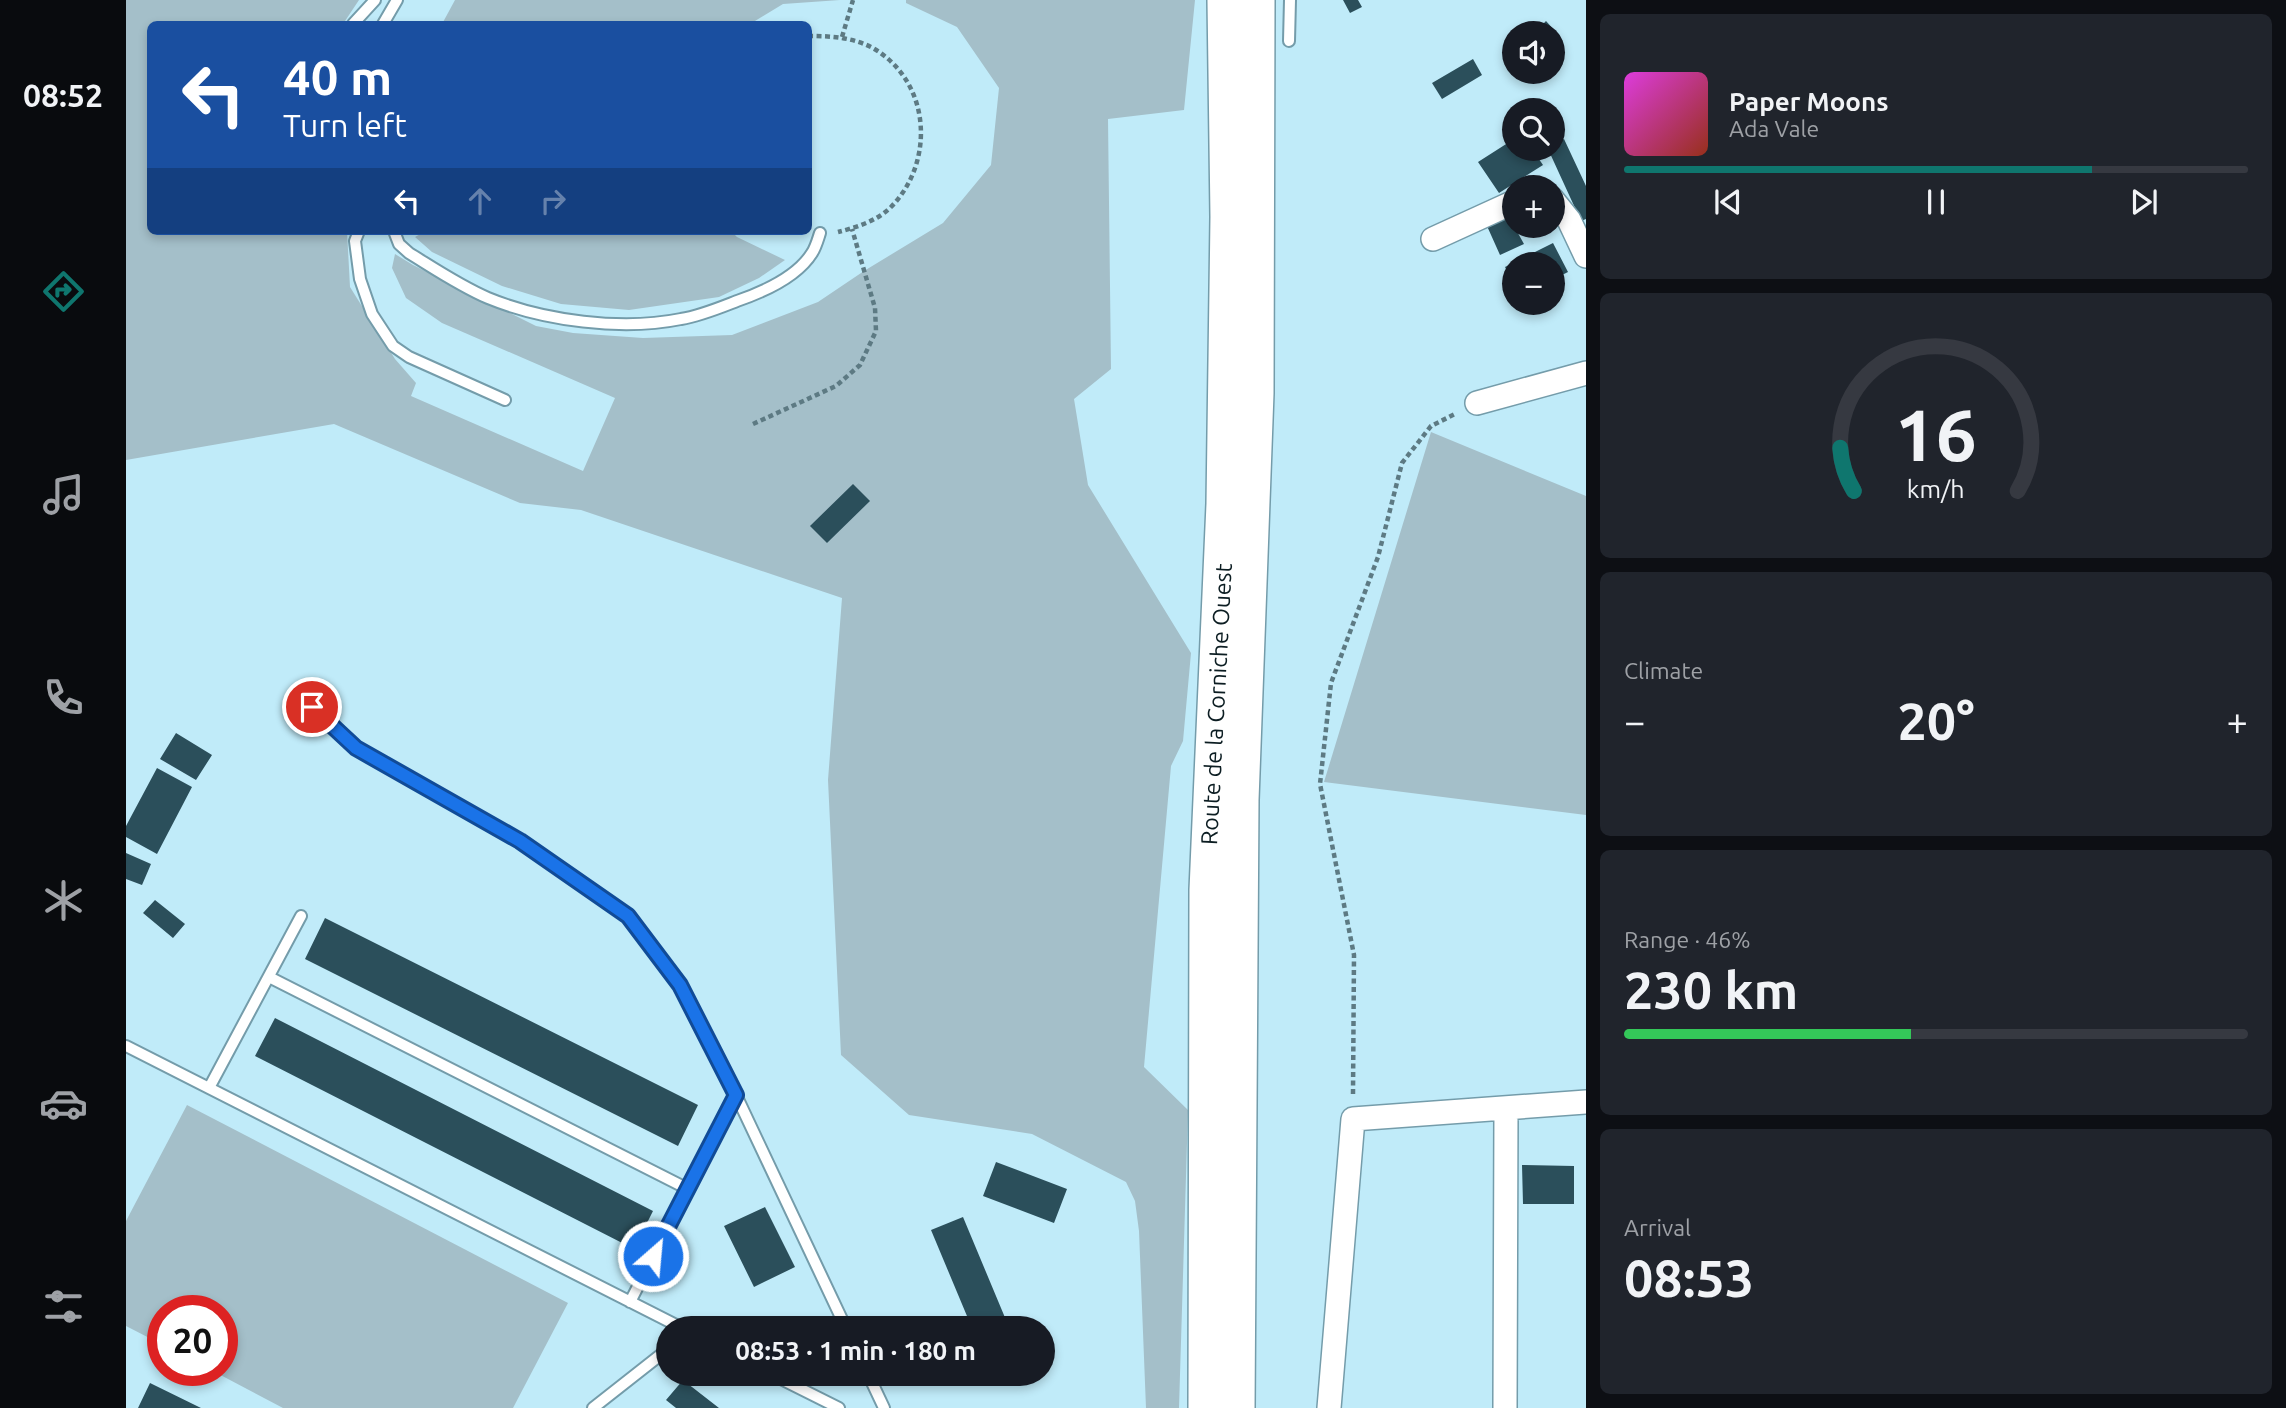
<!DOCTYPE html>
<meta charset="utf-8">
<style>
:root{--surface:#171b24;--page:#20242c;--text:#f1f3f6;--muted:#9ea1a6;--line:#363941;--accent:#0f766e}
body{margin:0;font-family:Ubuntu,sans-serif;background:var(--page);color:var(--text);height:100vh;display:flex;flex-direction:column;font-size:26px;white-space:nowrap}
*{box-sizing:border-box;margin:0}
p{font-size:23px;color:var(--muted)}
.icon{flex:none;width:38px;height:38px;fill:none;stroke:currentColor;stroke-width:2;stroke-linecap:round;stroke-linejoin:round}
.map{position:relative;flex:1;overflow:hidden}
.sheet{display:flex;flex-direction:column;gap:14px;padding:14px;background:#0d0f14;width:700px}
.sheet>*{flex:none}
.top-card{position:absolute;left:21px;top:21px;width:665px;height:214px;border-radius:10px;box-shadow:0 4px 10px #0003;background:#1a4fa0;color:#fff;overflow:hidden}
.buttons{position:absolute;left:1376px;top:21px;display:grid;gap:14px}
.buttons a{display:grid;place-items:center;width:63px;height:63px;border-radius:50%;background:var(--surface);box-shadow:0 4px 10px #0003;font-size:35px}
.speed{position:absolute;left:21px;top:1295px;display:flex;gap:14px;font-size:35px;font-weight:700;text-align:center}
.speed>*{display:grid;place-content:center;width:91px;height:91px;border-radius:50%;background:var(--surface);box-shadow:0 4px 10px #0003;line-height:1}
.speed .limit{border:10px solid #d22;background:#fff;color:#111}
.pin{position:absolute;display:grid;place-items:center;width:60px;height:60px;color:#fff;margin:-30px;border:4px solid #fff;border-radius:50%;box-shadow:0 2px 7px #0007}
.me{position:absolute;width:77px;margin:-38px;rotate:27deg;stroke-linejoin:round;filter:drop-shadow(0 0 5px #0008)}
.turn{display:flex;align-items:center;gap:24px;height:147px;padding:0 21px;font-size:32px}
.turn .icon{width:91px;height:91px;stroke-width:2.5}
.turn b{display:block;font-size:49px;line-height:60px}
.lanes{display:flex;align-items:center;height:66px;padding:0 21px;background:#0003;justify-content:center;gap:35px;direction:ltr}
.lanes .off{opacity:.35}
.big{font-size:52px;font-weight:600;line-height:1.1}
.sheet .tile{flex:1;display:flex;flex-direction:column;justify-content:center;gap:10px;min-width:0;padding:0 24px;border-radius:10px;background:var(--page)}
.sheet .dial{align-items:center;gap:0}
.dial svg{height:182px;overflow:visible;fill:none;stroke:var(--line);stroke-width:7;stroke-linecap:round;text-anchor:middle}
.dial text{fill:var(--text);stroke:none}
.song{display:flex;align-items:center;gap:21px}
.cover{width:84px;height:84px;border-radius:10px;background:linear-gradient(135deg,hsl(300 70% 55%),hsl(10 70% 35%))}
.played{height:7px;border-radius:4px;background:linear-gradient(90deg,var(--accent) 75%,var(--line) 75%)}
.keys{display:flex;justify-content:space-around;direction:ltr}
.heat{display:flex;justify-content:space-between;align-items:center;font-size:38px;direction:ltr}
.charge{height:10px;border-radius:5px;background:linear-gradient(90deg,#34c759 46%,var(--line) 0)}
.trip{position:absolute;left:530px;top:1316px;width:399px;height:70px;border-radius:35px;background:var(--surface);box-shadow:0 4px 10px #0003;font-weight:600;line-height:70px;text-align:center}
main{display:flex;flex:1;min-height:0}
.tab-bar{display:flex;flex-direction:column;width:126px;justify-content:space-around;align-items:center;background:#090b0e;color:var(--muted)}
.tab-bar .icon{width:49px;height:49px}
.tab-bar .active{color:var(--accent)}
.tab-bar b{font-size:32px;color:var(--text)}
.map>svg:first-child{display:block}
.green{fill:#a4bfc9}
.building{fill:#2b4f5b}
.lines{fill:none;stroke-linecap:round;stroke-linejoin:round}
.service-casing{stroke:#749caa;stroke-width:14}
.minor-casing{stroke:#749caa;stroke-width:26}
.trunk-casing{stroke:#749caa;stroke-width:40}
.path{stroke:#5d7a83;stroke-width:4.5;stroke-dasharray:5 3.5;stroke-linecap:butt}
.service{stroke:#fff;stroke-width:10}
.minor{stroke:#fff;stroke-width:23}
.trunk{stroke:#fff;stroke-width:37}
.route-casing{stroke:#114b97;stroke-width:18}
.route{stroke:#1a73e8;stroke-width:12}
.labels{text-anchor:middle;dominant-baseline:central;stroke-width:7;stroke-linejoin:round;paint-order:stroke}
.street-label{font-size:23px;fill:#0c1d22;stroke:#fff}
</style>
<main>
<nav class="tab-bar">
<b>08:52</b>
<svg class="icon active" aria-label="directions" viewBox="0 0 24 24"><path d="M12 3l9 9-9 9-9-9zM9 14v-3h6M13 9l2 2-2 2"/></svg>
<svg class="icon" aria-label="music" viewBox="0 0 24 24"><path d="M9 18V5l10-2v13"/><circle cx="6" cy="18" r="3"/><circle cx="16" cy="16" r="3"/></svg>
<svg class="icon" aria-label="phone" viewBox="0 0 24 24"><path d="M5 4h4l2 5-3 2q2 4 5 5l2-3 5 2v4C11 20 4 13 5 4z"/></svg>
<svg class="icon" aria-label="climate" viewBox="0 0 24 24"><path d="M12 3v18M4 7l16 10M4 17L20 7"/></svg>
<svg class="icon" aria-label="car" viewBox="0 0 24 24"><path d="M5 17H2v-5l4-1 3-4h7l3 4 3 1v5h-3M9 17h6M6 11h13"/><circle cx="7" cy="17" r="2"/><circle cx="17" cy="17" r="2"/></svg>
<svg class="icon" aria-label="filters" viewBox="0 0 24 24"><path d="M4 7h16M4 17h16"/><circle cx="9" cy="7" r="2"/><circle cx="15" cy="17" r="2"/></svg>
</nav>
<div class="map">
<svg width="1460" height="1408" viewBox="0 0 1460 1408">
<rect width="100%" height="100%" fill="#c0ebf9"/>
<path class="green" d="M0 0H233L217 24H24V231H221L224 287 269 359 290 383 285 396 457 471 489 398 316 323 280 298 266 268 269 254 287 265 410 326 447 333 517 338 606 335 692 302 738 271 817 223 865 165 873 88 831 27 780 3V0H1069L1058 110 982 119 985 369 948 399 962 485 1065 653 1057 741 1045 766 1018 1067 1062 1110 1053 1408H1020L1013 1231 1009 1201 1000 1182 906 1134 783 1115 715 1055 702 780 716 598 455 510 394 503 208 424 0 460Z
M329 0H714L657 4 624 24H316Z
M300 231H605L611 237 659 260 633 278 593 297 503 310 435 304 376 286 306 252 289 237Z
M1305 432 1460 496V815L1198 782Z
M61 1105 442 1303 387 1408H157L85 1370H96V1311H37V1345L0 1326V1221Z"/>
<path class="building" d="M1217 0H1232L1236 7 1224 13Z
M1420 21 1429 31 1427 33H1408Z
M1347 59 1356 75 1316 99 1306 83Z
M1388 139V149H1406L1417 165 1373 193 1352 162Z
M1438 139 1460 186V219L1455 221 1422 149H1426V144Z
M1385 215 1388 226 1398 244 1374 255 1361 226Z
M1427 243 1442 272 1426 280V264H1388V285L1379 267Z
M727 484 744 501 701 543 684 526Z
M50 733 86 755 70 780 34 759Z
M31 768 66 787 31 854 0 837V826Z
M0 853 25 864 16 885 0 879Z
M29 900 59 924 47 938 17 913Z
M199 918 572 1105 552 1146 179 959Z
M149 1018 527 1211 508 1249 129 1056Z
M870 1162 941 1189 928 1223 857 1196Z
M1396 1165 1448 1166V1204H1397Z
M639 1207 669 1267 628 1287 598 1226Z
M837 1217 880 1320 860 1328H846L805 1230Z
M557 1380 593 1408H550L540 1400Z
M24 1383 75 1408H12Z"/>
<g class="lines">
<defs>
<path id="service" d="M227 24 249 0
M257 24 271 0
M1163 41 1164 0
M233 231 229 241 234 279 246 314 267 346 283 357 379 400
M268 231 273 244 283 253C309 269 334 286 362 298 418 321 496 331 555 319 574 316 593 308 611 301 637 292 671 277 686 253 690 247 692 239 694 233
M186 707 231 748 394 841 502 916 554 985 610 1095 720 1328
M143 977 562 1189
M0 1046 556 1328
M83 1088 175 916
M504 1302 610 1095
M645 1374 713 1408
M742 1374 758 1408
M467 1408 542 1349"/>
<path id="minor" d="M1426 199 1443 220 1460 256
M1307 239 1388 202
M1351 403 1460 373
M1203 1408 1227 1119 1460 1102
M1379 1408 1380 1110"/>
<path id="trunk" d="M1081 1408 1082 890 1099 504 1103 217 1100 0
M1110 1408 1114 800 1129 393 1130 0"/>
</defs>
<use href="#service" class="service-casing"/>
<use href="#minor" class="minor-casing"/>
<use href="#trunk" class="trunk-casing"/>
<path class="path" d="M682 36C704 36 725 37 745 47 805 80 810 161 765 207 751 221 731 227 712 232
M716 37 727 0
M627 424 710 386 734 365 750 331 749 308 726 229
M1227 1094 1228 955 1194 784 1205 683 1252 557 1276 463 1305 426 1331 413"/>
<use href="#service" class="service"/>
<use href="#minor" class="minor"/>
<use href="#trunk" class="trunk"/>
</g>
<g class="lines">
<defs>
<path id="route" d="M186 707 230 748 394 841 502 916 554 985 610 1095 527 1256"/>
</defs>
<use href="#route" class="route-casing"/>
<use href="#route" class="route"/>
</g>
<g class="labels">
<g class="street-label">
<text transform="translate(1090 704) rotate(-87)">Route de la Corniche Ouest</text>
</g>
</g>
</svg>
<div class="buttons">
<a><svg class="icon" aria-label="sound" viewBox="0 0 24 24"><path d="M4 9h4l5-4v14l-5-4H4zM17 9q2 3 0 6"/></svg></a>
<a><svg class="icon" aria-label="search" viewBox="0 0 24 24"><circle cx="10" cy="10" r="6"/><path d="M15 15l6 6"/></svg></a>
<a>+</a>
<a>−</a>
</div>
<div class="speed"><div class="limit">20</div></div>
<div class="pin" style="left:186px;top:707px;background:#d93025"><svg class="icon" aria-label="arrive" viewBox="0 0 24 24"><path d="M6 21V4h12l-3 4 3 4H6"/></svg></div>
<svg class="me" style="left:527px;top:1256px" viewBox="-20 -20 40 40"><circle r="17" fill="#1a73e8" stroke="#fff" stroke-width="3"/><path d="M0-11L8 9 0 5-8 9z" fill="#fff"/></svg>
<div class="trip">08:53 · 1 min · 180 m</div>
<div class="top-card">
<div class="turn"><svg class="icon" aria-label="left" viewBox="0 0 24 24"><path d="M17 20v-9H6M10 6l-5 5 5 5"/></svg><div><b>40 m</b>Turn left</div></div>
<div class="lanes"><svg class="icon" aria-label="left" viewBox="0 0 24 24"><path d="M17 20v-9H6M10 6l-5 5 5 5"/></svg><svg class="icon off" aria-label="ahead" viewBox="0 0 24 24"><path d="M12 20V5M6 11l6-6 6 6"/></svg><svg class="icon off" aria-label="right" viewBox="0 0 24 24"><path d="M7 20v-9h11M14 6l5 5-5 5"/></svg></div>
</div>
</div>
<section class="sheet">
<div class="tile">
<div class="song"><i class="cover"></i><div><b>Paper Moons</b><p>Ada Vale</p></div></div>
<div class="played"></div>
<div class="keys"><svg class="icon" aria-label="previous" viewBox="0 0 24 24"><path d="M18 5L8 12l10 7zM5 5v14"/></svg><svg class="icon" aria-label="pause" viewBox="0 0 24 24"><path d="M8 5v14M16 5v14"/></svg><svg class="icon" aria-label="next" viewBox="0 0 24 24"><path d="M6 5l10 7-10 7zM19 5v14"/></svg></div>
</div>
<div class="tile dial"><svg viewBox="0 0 100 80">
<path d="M14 69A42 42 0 1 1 86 69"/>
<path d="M14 69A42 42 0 0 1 8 50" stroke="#0f766e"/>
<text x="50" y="56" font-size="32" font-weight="700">16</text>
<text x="50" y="72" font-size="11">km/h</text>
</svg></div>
<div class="tile"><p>Climate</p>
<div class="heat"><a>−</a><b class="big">20°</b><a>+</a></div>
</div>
<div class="tile"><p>Range · 46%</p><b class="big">230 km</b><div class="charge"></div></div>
<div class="tile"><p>Arrival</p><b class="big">08:53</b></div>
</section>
</main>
